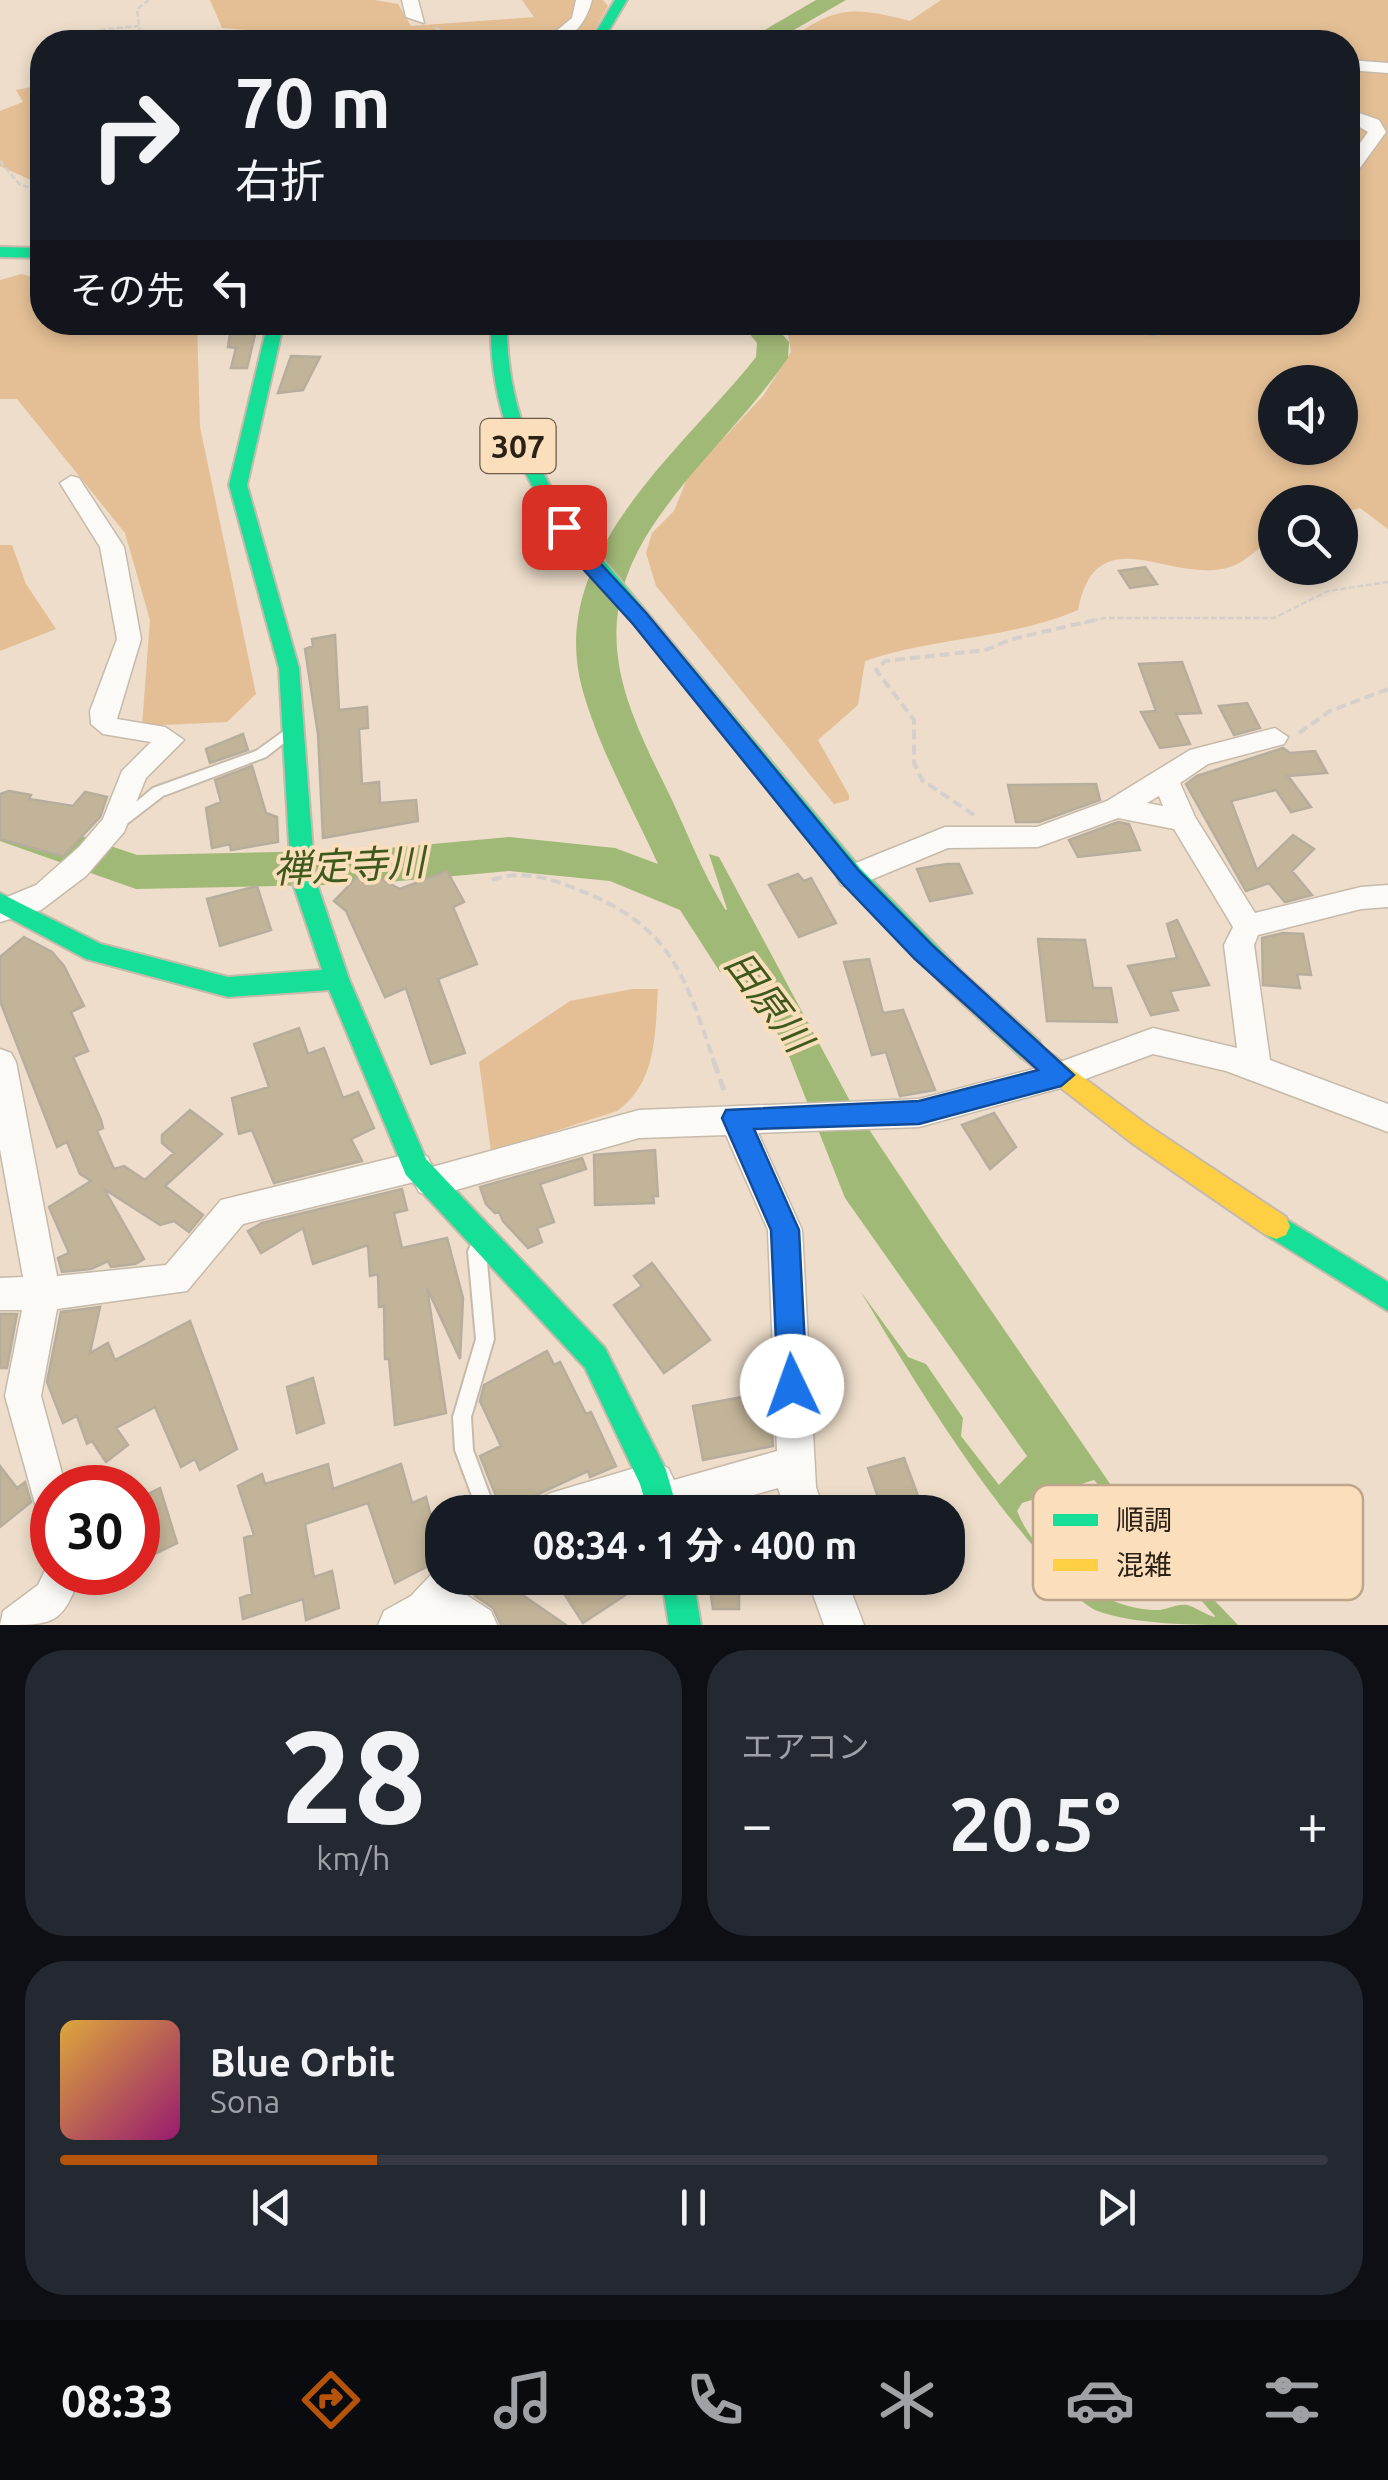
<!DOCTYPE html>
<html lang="ja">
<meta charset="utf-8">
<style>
:root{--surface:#171b24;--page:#242831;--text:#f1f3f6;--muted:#9ea1a6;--line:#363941;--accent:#b45309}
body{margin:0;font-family:Ubuntu,"Noto Sans JP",sans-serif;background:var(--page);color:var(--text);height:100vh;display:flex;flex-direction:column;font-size:38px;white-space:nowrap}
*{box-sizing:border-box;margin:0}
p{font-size:32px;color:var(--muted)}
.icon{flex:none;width:55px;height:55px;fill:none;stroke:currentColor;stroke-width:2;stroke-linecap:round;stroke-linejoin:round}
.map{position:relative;height:1625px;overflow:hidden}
.side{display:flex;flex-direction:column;gap:25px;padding:25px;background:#0d0f14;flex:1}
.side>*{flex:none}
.top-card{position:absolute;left:30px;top:30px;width:1330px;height:305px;border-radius:40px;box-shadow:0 5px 15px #0003;background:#171b24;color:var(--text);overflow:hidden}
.tools{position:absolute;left:1258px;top:365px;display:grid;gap:20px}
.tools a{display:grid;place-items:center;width:100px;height:100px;border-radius:50%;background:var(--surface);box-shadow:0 5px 15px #0003;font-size:50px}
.speed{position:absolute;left:30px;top:1465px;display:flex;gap:20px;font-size:50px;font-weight:700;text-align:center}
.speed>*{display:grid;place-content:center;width:130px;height:130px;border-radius:50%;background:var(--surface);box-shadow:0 5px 15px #0003;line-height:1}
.speed .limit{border:15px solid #d22;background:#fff;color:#111}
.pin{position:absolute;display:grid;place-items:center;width:85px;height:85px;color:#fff;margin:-42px;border-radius:20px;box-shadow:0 5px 15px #0006}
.me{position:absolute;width:110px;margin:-55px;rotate:357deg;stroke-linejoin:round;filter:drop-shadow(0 0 8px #0008)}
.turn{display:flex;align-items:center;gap:35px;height:210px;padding:0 40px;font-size:45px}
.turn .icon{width:130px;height:130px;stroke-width:2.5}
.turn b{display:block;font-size:70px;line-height:85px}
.then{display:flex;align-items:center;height:95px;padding:0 40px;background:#0003;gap:20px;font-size:38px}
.big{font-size:75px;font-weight:700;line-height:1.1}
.side .tile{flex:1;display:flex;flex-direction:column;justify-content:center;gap:15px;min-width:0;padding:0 35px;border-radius:40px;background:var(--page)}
.side .dial{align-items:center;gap:0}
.dial b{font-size:130px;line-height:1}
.song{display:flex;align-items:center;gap:30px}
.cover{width:120px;height:120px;border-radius:15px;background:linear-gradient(135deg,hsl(40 70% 55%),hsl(320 70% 35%))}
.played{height:10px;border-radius:5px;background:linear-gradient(90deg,var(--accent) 25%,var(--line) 25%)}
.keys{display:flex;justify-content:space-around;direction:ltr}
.heat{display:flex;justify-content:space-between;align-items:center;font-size:55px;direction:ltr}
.side .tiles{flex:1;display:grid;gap:25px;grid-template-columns:1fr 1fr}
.tile:last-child{grid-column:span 2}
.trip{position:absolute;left:425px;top:1495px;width:540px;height:100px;border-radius:40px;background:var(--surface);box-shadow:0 5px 15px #0003;font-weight:700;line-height:100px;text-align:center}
.tabs{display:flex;height:160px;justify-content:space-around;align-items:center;background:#090b0e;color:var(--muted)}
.tabs .icon{width:70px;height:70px}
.tabs .selected{color:var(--accent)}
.tabs b{font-size:45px;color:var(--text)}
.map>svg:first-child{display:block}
.green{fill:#e4bf95;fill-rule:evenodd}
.water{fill:#a1b977;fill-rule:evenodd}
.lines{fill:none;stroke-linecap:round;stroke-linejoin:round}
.river{fill:#a1b977;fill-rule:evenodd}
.building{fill:#c2b498;stroke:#b7ad9d;stroke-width:2.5}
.lane-casing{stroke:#c6baab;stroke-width:4}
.street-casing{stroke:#c6baab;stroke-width:3}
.fast-casing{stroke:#c6baab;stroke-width:4}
.slow-casing{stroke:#c6baab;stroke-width:4}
.path-far2{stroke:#d5d0cb;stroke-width:2.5;stroke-dasharray:6 2.5;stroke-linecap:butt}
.path-far1{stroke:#d5d0cb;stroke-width:4;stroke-dasharray:10 5;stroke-linecap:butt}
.path{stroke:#d5d0cb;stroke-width:5;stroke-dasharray:12 6;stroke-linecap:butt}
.lane{fill:#fcfaf7;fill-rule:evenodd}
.street{fill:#fcfaf7;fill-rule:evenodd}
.fast{fill:#16e098;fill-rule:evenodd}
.slow{fill:#ffcf43;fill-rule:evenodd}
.route{fill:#1a73e8;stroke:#114b97;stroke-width:2.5}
.labels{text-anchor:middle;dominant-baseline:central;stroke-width:8;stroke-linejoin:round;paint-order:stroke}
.shield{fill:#fbdebc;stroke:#6a5a47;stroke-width:2.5}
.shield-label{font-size:32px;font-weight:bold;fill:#2c2115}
.water-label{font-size:38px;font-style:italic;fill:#3d591c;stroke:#fbdebc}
.key{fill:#fbdebc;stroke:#bda58a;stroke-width:2.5}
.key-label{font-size:28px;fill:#2c2115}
</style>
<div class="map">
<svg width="1388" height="1625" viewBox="0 0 1388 1625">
<rect width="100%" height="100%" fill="#edddca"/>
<path class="green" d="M210 0H375L398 4 411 26 534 17 522 0H603L608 6 588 42H307L293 34 222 28Z
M941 0H1388V529L1360 508 1340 514V502H1275V537C1261 545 1245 563 1230 567 1171 586 1097 514 1078 610 1011 639 934 637 865 661L858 705 818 740 849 795V800L834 804 656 586 646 553 652 533 674 511 688 476 763 396 791 352 786 323 1348 322V42H786C835 6 852 6 910 21ZM1275 382H1340V448H1275Z
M42 85V185L0 166V111L23 102 16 90Z
M22 274 42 280V322L197 324 200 427 256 694 227 722 142 726 150 620 125 533 17 399H0V280Z
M0 545H12L26 584 56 629 0 651Z
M632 989H658C655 1033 657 1083 617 1111L491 1152 479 1062 570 1001Z"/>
<path class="water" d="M709 854 719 857 850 1101 940 1236 1128 1510 1238 1625C1195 1625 1134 1625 1095 1610 1075 1599 1061 1579 1047 1562 974 1480 917 1386 861 1292L908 1357 926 1364 963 1418 961 1436 999 1485 1027 1456 845 1198 785 1046 736 966 674 900 721 916 727 909ZM1094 1480 1215 1616V1617C1205 1615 1196 1607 1187 1605 1178 1603 1166 1610 1157 1610 1102 1610 1037 1561 1017 1511L1022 1503Z"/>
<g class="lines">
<path class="river" d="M816 0H846L773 42H744Z
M740 322H772L789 342 788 358C746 419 690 468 650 530 586 631 625 704 672 800 689 837 704 876 725 909 736 926 750 941 759 959L752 972 736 977 720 972 680 910 610 881 509 871 367 884 136 889 0 841V808L137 855 367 850 509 837 615 848 658 864C632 807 599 749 582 688 546 554 683 450 756 357L757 343Z"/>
</g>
<path class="building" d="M232 322H258L247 368H231L236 348 228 347Z
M291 356 320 357 303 390 278 393Z
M1145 567 1157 584 1130 588 1119 571Z
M335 635 339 710 367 707 368 728 359 729 362 784 379 782 380 803 416 800 418 821 323 838 318 734 305 649 313 646 312 639Z
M1182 662 1201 713 1176 714 1190 744 1160 748 1141 712 1156 711 1139 664Z
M1247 703 1260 728 1234 735 1219 706Z
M243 734 248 750 210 763 206 749Z
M1283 748 1290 753 1315 751 1327 773 1288 776 1311 807 1291 812 1276 790 1231 801 1257 870 1293 835 1314 849 1292 871 1312 895 1285 902 1269 883 1246 891 1186 784 1197 776Z
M252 766 266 813 277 817 278 842 231 850 230 844 212 848 206 808 221 802 215 780Z
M1096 784 1100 800 1039 822H1016L1008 785Z
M9 791 31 795 29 799 73 806 85 792 107 797 100 817 63 856 0 839V794Z
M1118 822 1129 824 1140 850 1078 857 1069 840Z
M947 864H959L972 893 930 901 917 869Z
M364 870 400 889 447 871 464 902 453 907 477 964 438 979 465 1053 431 1064 406 988 385 997 346 911 334 901Z
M798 874 804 881 811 878 836 923 799 937 769 885Z
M257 886 271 930 220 946 207 899Z
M1177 920 1209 985 1170 991 1178 1010 1151 1015 1128 966 1177 958 1167 924Z
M1283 933 1303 934 1311 975 1297 974 1300 988 1263 985 1262 938Z
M24 937 52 952 64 966 84 1006 71 1012 88 1051 73 1057 101 1120 103 1128 97 1131 114 1169 124 1166 145 1180 174 1153 162 1143V1135L190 1110 222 1134 165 1186 203 1215 189 1232 174 1221 160 1225 104 1189 144 1259 135 1264 111 1267 108 1261 91 1269 62 1272 58 1258 69 1253 49 1207 91 1181 80 1174 67 1142 57 1147 0 1001V957Z
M1038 939 1085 940 1093 988H1111L1117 1022 1047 1021Z
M869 959 883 1013 903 1010 935 1090 900 1096 886 1052 872 1055 844 962Z
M299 1028 308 1054 324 1048 343 1098 358 1092 374 1128 351 1139 362 1161 274 1183 252 1130 239 1134 232 1098 269 1087 254 1044Z
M994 1113 1016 1147 990 1169 962 1125Z
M655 1150 658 1196H653L654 1203 595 1205 594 1155Z
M582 1158 586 1169 540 1184 554 1222 537 1228 542 1242 528 1248 503 1221 499 1212 495 1213 486 1204 480 1187Z
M402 1189 407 1210 394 1213 402 1248 447 1238 463 1298 460 1359 427 1288 446 1413 395 1425 389 1359H385L384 1306 379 1307 378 1274 370 1276 368 1245 313 1264 303 1228 261 1253 248 1231 262 1223Z
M652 1263 710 1340 664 1373 614 1305 642 1286 634 1276Z
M100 1307 90 1353 108 1343 115 1360 190 1321 237 1449 200 1470 195 1459 181 1467 155 1407 116 1428 128 1445 106 1462 92 1441 87 1444 77 1416 63 1423 47 1382 61 1312Z
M0 1314H17L7 1368H0Z
M547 1351 554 1365 560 1362 586 1414 591 1412 616 1466 590 1477 588 1471 502 1511 480 1456 501 1446 480 1401 484 1385Z
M313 1378 324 1423 297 1433 287 1387Z
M769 1392 773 1446 703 1460 693 1406Z
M904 1458 924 1512H883L868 1468Z
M328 1464 333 1489 401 1464 412 1503 426 1497 442 1559 395 1583 368 1503 305 1524 314 1577 332 1571 339 1608 306 1620 303 1599 243 1619 240 1598 252 1594 244 1538 254 1535 238 1486 262 1474 265 1484Z
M0 1466 17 1488 25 1482 31 1502 0 1527Z
M160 1488 177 1543 138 1562V1499Z
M488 1578H498L566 1625H501L493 1608 475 1596Z
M554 1578H620L630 1592 583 1623Z
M708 1578H739V1609H713Z"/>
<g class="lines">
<defs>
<path id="lane" d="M288 728 295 733 293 736 266 757 163 796 124 826 119 827 112 822 153 788 256 751Z
M477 1243 483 1245 486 1251 494 1339 471 1417 473 1450 496 1512H478L455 1450 453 1417 476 1339 468 1251 471 1245Z"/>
<path id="street" d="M402 0H418L424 23 406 17Z
M576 0H592C585 26 571 42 543 42L572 18Z
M1348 60 1388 63V73L1348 70Z
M1348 109 1379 120 1386 132 1354 176 1348 177V160L1368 132 1348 120Z
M1151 322H1180L1152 335 1142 329Z
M71 476 79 478 124 547 141 639 117 719 165 727 184 740 146 778 124 832 86 876 41 910 0 922V900L36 885 79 847 103 819 122 771 151 742 103 734 91 724 90 711 117 639 100 547 60 483Z
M1275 728 1288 737 1284 744 1208 764 1180 783 1195 817 1255 913 1361 887 1388 885V907L1361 909 1258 935 1254 945 1270 1060 1388 1104V1132L1226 1071 1153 1054 1061 1088 919 1127 758 1133 802 1230 816 1487 824 1512H786L778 1488 693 1512H646L642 1504 613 1512H532L538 1499 551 1493 655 1462 668 1468 674 1480 777 1451 768 1230 726 1135 639 1138 431 1197 419 1192 414 1182 243 1224 187 1291 57 1309 41 1396 66 1488H52V1524L39 1518 5 1396 22 1310H0V1278L23 1277 0 1149V1049L11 1053 16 1062 57 1276 166 1265 221 1200 416 1152 428 1157 432 1167 639 1110 919 1099 1060 1062 1153 1028 1237 1048 1224 945 1233 927 1174 829 1118 818 1038 847 948 848 851 888 841 885 837 877 841 869 945 827H1037L1107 801 1190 750ZM1159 796 1163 806 1147 803Z
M52 1556V1572H81C63 1625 55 1625 0 1625L3 1611 38 1585Z
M442 1563V1578H472L465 1594 491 1611 497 1625H378L384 1611 411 1596Z
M807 1578H846L864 1625H824Z"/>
<path id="fast" d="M615 0H627L602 42H590Z
M0 247 42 248V258L0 257Z
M268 322H284L247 485 299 668 315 878 349 979 426 1159 605 1348 666 1470 678 1512H648L640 1484 585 1368 406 1175 329 990 228 997 86 959 0 913V893L101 944 228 977 322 970 291 878 279 668 229 485Z
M491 322H507C506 399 532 462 574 525L860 868 962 972 1039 1041 1043 1049 1039 1057 1030 1060 1021 1057 944 986 844 880 560 533C517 467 489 403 491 322Z
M1276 1213 1388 1282V1311L1266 1235 1262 1226 1266 1217Z
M661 1578H693L701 1625H669Z"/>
<path id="slow" d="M1030 1038 1150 1127 1286 1217 1290 1226 1286 1235 1276 1239 1266 1235 1132 1143 1021 1057 1017 1049 1021 1041Z"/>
</defs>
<use href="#lane" class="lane-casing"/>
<use href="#street" class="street-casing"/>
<use href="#fast" class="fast-casing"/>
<use href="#slow" class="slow-casing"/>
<path class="path-far2" d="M435 27 454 42
M100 30 138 26
M141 42 137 9 149 0
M0 161 19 184 42 192
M1084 623 1105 618H1274L1328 591 1388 582"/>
<path class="path-far1" d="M1299 733 1330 711 1388 689
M974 815 922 780 914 763V720L876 670 885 661 986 650 1012 639 1095 620
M492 880C520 870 547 877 574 888 671 925 684 972 715 1065"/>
<path class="path" d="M714 1062 726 1096"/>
<use href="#lane" class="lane"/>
<use href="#street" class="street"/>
<use href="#fast" class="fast"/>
<use href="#slow" class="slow"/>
</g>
<path class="route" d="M564 521 571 523 588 550 647 614 859 871 933 946 1074 1075 1061 1086 919 1124 754 1129 799 1230 807 1386 803 1397 792 1401 782 1397 778 1386 771 1230 722 1118 726 1110 919 1101 1038 1070 915 959 842 883 633 624 574 559 555 527Z"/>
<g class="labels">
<rect class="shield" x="480.5" y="419" width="75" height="54" rx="8"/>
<g class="shield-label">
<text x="518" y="446">307</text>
</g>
<g class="water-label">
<text transform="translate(349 865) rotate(-3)">禅定寺川</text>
<text transform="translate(769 1001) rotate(53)">田原川</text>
</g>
</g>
<rect x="1033" y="1485" width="330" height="115" rx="15" class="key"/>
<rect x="1053" y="1514" width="45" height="12" fill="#16e098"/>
<rect x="1053" y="1559" width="45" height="12" fill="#ffcf43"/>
<g class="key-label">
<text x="1116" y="1530">順調</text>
<text x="1116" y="1575">混雑</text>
</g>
</svg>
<div class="tools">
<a><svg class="icon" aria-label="sound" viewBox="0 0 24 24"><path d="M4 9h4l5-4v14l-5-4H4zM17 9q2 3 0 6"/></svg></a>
<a><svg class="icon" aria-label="search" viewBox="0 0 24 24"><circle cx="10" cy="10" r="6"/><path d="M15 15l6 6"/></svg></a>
</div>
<div class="speed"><div class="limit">30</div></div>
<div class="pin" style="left:564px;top:527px;background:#d93025"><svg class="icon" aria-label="arrive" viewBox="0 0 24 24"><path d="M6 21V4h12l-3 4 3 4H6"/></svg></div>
<svg class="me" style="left:792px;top:1386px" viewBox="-20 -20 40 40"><circle r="19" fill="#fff"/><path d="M0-13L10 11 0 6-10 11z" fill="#1a73e8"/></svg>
<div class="trip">08:34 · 1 分 · 400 m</div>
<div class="top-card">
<div class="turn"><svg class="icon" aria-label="right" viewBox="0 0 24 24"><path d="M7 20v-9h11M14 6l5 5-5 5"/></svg><div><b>70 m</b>右折</div></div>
<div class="then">その先<svg class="icon" aria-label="left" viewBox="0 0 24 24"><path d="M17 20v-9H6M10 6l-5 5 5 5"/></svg></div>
</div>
</div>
<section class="side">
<div class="tiles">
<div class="tile dial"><b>28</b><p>km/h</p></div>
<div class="tile"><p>エアコン</p>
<div class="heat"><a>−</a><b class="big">20.5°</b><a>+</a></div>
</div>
<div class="tile">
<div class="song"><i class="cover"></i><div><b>Blue Orbit</b><p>Sona</p></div></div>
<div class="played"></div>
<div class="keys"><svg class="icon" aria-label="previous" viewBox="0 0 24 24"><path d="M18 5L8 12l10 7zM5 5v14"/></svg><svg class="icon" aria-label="pause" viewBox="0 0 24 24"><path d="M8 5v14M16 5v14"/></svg><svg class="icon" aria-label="next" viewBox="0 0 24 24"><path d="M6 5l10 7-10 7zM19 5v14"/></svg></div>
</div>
</div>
</section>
<nav class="tabs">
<b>08:33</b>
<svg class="icon selected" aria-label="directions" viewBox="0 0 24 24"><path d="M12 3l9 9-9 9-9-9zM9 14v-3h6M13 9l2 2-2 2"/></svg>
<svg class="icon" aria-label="music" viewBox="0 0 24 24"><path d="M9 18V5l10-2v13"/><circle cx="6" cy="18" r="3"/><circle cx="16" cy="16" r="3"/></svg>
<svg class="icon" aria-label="phone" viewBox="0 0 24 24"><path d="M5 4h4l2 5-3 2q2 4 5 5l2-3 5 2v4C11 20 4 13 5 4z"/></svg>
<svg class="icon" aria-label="climate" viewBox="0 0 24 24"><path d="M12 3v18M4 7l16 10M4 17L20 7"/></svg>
<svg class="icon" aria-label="car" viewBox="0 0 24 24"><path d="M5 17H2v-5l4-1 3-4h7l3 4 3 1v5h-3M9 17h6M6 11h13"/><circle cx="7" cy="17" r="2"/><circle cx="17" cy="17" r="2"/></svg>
<svg class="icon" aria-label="filters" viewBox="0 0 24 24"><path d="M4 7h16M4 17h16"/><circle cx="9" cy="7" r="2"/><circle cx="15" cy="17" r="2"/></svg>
</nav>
